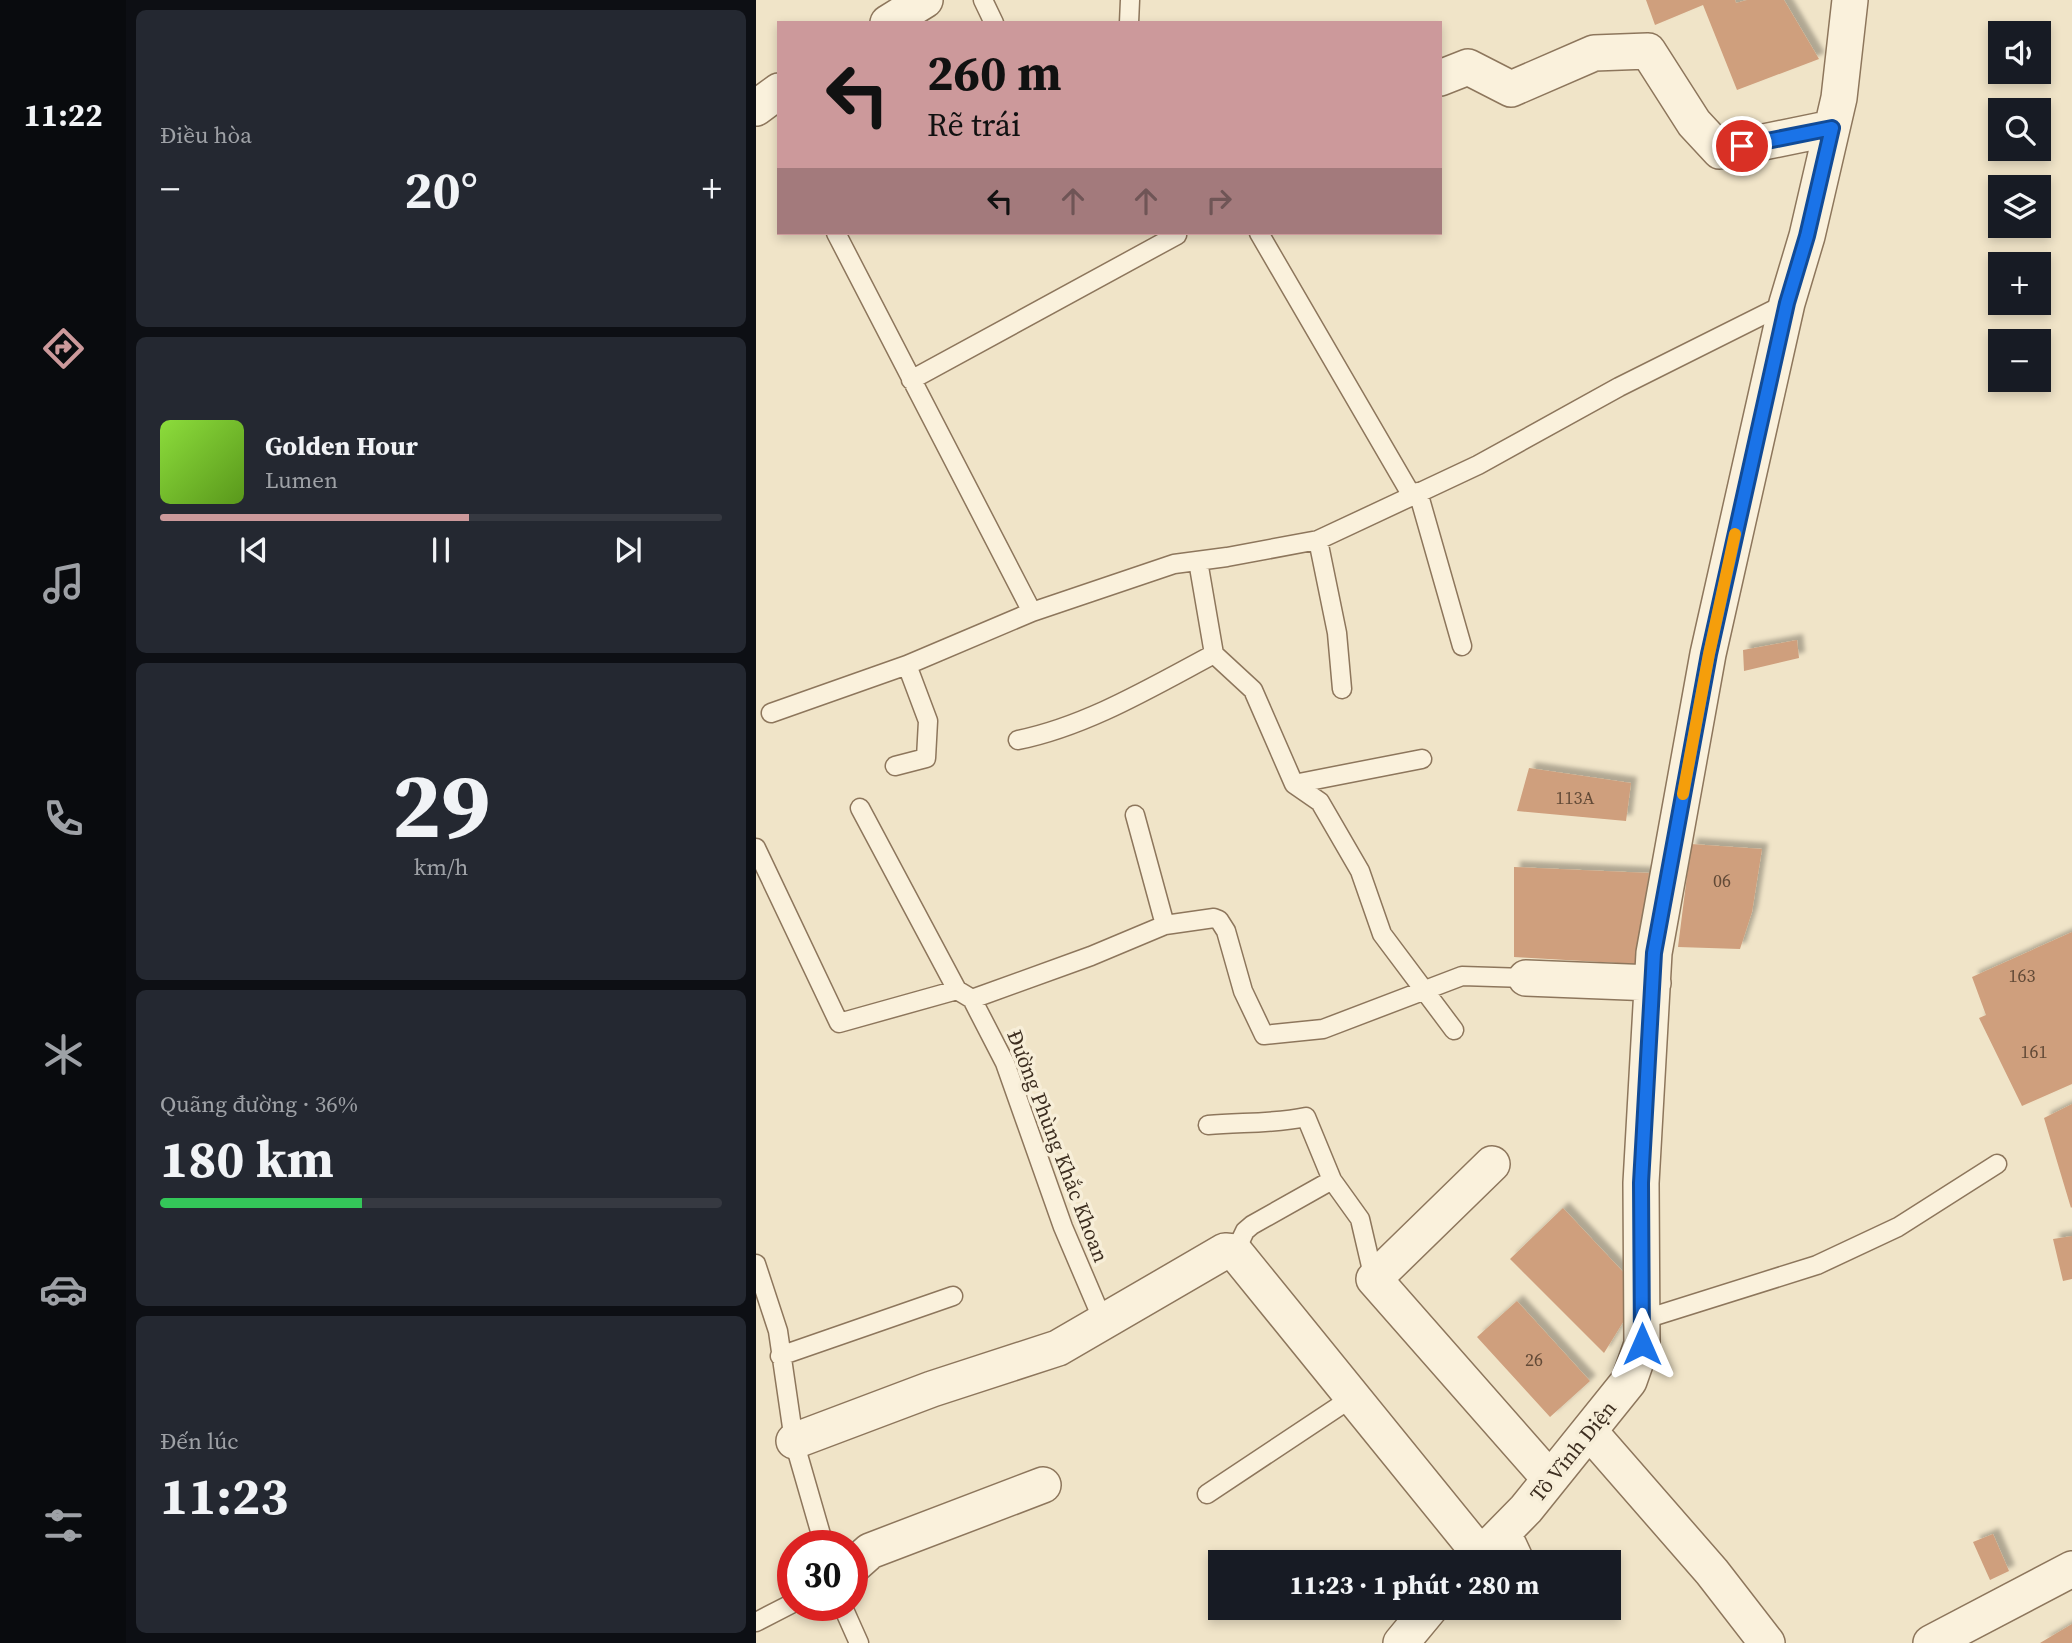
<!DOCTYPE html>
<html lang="vi">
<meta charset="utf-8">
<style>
:root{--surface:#171b24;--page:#242831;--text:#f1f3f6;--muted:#9ea1a6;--line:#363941;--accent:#cc999b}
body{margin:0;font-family:"Source Serif 4",serif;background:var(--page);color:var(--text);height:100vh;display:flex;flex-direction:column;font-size:26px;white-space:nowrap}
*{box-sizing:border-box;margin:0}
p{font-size:23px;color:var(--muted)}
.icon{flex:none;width:38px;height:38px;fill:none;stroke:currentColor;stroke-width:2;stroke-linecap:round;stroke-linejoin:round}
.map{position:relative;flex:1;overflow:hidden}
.drawer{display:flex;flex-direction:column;gap:10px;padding:10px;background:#0d0f14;width:630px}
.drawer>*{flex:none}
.guide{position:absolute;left:21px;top:21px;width:665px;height:214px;border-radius:0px;box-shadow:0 4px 10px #0003;background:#cc999b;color:#111;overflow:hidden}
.controls{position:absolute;left:1232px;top:21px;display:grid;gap:14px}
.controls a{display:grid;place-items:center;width:63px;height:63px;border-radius:0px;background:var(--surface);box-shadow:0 4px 10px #0003;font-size:35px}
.speed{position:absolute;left:21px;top:1530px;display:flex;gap:14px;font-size:35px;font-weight:700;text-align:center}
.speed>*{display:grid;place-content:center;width:91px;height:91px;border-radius:50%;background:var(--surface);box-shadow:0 4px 10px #0003;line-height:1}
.speed .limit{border:10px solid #d22;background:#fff;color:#111}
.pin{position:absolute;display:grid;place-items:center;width:60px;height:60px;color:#fff;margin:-30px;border:4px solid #fff;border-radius:50%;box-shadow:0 2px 7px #0007}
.me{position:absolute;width:77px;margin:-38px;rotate:0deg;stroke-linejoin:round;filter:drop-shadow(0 0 5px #0008)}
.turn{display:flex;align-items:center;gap:24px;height:147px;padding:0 35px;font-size:32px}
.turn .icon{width:91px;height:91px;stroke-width:2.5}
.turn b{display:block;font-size:49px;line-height:60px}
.lanes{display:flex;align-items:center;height:66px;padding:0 35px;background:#0003;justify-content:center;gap:35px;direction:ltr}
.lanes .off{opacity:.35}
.big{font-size:52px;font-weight:700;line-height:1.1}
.drawer .widget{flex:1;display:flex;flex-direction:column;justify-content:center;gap:10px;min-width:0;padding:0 24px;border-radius:10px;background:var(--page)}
.drawer .dial{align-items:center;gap:0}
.dial b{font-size:91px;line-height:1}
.song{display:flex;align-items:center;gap:21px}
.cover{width:84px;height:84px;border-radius:10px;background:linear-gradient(135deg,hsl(90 70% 55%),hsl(90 70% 35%))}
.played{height:7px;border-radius:4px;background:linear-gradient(90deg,var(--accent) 55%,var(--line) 55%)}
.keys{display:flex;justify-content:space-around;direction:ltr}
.heat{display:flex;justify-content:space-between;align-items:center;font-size:38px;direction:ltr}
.charge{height:10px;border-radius:5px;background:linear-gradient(90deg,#34c759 36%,var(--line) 0)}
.trip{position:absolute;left:452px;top:1550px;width:413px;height:70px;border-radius:0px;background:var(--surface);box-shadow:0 4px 10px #0003;font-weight:700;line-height:70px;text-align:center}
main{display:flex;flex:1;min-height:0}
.tabs{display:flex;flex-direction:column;width:126px;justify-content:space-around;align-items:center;background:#090b0e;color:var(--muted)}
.tabs .icon{width:49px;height:49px}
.tabs .current{color:var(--accent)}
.tabs b{font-size:32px;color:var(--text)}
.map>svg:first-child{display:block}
.building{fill:#cf9f7d;filter:url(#shadow)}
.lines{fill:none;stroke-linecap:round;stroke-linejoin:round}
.service-casing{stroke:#8d765c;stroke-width:21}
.minor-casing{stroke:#8d765c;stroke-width:38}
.service{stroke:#faf1dc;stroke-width:18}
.minor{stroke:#faf1dc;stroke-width:35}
.route-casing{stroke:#114b97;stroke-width:18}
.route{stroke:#1a73e8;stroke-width:12}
.slow{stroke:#f59e0b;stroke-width:12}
.labels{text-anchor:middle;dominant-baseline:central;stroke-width:7;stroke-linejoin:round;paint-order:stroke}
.number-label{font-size:18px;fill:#624a37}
.street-label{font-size:21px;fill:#3d2e20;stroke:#f7eed8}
</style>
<main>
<nav class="tabs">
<b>11:22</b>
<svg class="icon current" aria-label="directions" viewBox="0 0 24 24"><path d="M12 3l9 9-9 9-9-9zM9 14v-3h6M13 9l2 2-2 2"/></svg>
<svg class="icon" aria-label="music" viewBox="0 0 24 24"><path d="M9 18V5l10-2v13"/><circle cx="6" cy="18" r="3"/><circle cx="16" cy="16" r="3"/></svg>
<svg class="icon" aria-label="phone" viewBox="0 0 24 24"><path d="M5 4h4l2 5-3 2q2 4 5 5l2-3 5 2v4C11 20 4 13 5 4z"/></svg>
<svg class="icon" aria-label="climate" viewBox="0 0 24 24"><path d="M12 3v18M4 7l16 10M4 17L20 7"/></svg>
<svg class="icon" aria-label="car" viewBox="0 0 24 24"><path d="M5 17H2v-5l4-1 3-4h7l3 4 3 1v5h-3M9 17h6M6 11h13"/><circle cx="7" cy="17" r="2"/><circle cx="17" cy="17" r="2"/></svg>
<svg class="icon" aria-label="filters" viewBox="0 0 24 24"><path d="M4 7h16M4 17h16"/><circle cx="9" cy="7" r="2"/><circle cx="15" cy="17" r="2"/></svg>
</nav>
<section class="drawer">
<div class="widget"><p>Điều hòa</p>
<div class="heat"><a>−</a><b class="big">20°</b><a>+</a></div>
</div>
<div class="widget">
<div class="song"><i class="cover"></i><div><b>Golden Hour</b><p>Lumen</p></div></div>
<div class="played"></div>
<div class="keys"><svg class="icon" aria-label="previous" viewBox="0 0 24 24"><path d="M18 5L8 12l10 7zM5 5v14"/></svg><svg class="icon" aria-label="pause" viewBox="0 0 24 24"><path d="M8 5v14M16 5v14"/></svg><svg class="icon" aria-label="next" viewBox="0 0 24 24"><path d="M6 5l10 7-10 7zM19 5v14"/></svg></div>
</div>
<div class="widget dial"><b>29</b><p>km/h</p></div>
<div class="widget"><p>Quãng đường · 36%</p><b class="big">180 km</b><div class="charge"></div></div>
<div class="widget"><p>Đến lúc</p><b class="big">11:23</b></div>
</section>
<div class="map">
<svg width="1316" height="1643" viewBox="0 0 1316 1643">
<defs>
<filter id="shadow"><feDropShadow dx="6" dy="-6" stdDeviation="2" flood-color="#0004"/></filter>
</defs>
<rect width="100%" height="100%" fill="#f0e4c8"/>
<path class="building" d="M890 0H979L980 3 991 0H1028L1063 59 981 90 947 5 899 25Z
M1041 640 1043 658 988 671 987 650Z
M773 768 875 783 870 821 761 811Z
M935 844 1006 849 996 912 984 949 922 947Z
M758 867 893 873 879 964 758 957Z
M1316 932V1084L1266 1106 1223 1018 1230 1015 1216 977Z
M1316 1104V1207L1315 1208 1288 1118Z
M807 1208 870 1275 869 1319 848 1353 754 1259Z
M1316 1236V1279L1307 1281 1297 1239Z
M761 1301 834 1381 794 1417 721 1337Z
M1237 1534 1253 1571 1234 1580 1217 1542Z
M1316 1624V1643H1284Z"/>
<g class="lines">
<defs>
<path id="service" d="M227 0 238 23
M373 23 374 0
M80 233 276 612
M503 233 656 496 722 465 863 387 1031 303
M155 380 421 235
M662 492 706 646
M562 540 581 633 586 689
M442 561 458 654 497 690 538 784 564 802 604 871 626 934 698 1030
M15 713 151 665
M262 740C331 726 396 687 458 654
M139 766 170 758 172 721 151 665 276 612 418 564 471 557 562 540 656 496
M538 784 666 759
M104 808 201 990 216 999 249 1063 307 1227 348 1323
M379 815 409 925
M0 848 83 1023 201 990
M216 999 335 956 409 925 458 918 463 920 470 931 487 991 508 1035 567 1029 706 976 770 978
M452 1125C485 1122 518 1124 550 1117L576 1180 496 1225 489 1231 479 1252
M576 1180 604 1219 618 1279
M0 1264 22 1331 38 1441 68 1545
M886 1320 1061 1265 1142 1227 1241 1164
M24 1356 197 1296
M451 1494 597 1397
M86 1605 103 1643
M0 1622 37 1603"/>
<path id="minor" d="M132 23 169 0
M684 78 712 67 755 89 838 53 892 51 938 123 964 151 1076 128
M0 108 23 91
M770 978 897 983
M736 1164 618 1279 794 1479
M833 1431 956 1572 1011 1643
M38 1441 176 1389 302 1348 469 1251 479 1252 725 1555
M747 1533 761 1563
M717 1563 770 1509 873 1381 886 1344 885 1183 898 953 952 654 1031 303 1051 236 1083 98 1094 0
M96 1567 114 1551 287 1485
M645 1643 674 1608
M1175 1643 1316 1569"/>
</defs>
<use href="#service" class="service-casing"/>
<use href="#minor" class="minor-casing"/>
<use href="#service" class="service"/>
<use href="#minor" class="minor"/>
</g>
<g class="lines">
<defs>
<path id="route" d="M886 1344 885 1183 898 953 953 654 1031 303 1051 236 1076 128 986 146"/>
</defs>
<use href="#route" class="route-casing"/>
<use href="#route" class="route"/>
<path class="slow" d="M927 794 953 654 979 534"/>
</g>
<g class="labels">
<g class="number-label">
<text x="819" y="797">113A</text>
<text x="966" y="880">06</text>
<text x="1266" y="975">163</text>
<text x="1278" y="1051">161</text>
<text x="778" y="1359">26</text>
</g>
<g class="street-label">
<text transform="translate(302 1146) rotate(69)">Đường Phùng Khắc Khoan</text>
<text transform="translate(817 1451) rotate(-51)">Tô Vĩnh Diện</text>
</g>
</g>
</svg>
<div class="controls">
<a><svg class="icon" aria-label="sound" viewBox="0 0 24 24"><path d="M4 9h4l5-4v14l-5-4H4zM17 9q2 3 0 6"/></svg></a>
<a><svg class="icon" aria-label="search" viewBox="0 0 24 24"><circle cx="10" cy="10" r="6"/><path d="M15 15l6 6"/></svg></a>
<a><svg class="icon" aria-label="layers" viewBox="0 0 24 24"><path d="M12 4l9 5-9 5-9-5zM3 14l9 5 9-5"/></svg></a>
<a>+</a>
<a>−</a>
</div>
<div class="speed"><div class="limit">30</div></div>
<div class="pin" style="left:986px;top:146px;background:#d93025"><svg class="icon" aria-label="arrive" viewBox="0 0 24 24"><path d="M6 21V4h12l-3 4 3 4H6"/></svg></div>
<svg class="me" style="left:886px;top:1344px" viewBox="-20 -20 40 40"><path d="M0-17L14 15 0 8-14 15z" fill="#1a73e8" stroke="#fff" stroke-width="4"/></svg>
<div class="trip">11:23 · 1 phút · 280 m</div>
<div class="guide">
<div class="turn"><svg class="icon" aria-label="left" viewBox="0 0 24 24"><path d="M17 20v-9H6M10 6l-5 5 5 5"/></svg><div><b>260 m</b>Rẽ trái</div></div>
<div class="lanes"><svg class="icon" aria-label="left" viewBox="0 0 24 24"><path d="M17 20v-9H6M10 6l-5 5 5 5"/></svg><svg class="icon off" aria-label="ahead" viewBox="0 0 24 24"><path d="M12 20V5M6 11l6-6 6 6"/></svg><svg class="icon off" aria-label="ahead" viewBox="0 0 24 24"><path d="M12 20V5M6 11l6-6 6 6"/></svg><svg class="icon off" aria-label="right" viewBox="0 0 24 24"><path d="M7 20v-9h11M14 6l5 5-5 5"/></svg></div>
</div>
</div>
</main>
